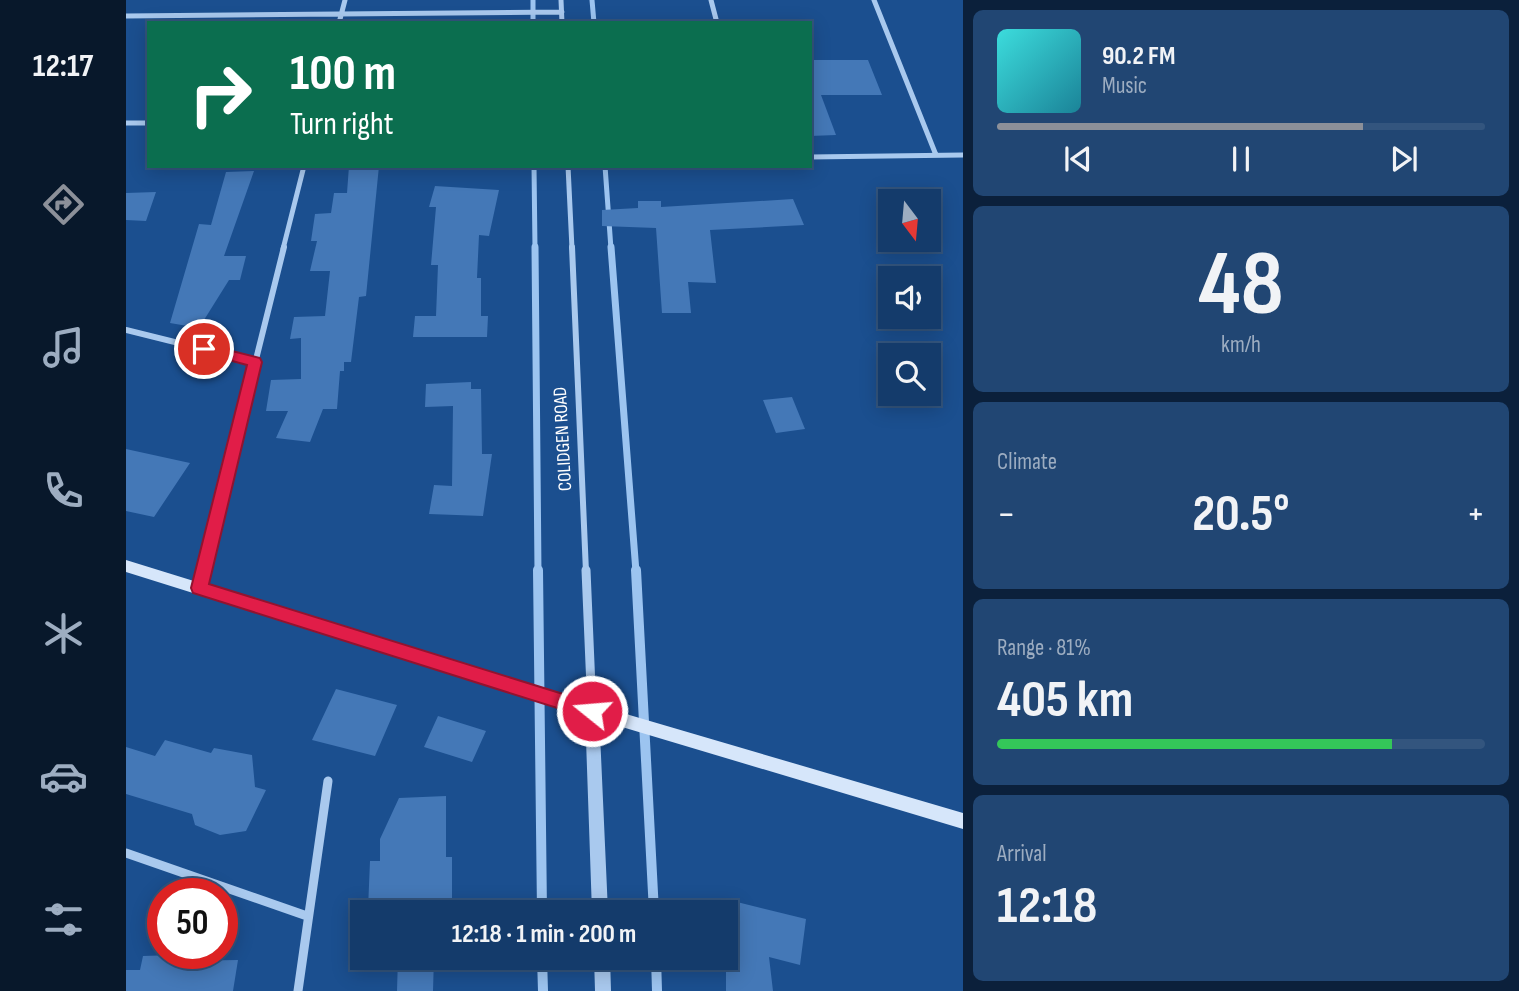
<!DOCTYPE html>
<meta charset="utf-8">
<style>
:root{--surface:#143b6b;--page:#214673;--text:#f1f3f6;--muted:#9dadc1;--line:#33557e;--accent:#8c9099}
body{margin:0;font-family:"Sofia Sans Condensed",sans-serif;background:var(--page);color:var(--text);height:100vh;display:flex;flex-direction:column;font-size:26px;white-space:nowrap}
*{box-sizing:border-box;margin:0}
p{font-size:23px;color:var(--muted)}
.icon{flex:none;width:38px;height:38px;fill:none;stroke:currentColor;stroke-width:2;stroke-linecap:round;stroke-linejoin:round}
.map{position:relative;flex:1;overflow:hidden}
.sheet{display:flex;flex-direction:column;gap:10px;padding:10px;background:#0b203b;width:556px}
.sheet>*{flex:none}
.guide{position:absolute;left:21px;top:21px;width:665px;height:147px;border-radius:0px;box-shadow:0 4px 18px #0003,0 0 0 2px var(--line);background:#0b6e4f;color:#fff;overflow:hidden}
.needle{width:46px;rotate:164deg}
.fabs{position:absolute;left:752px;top:189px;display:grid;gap:14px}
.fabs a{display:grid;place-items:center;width:63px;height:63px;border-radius:0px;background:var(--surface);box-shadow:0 4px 18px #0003,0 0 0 2px var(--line);font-size:35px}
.speed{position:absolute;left:21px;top:878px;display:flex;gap:14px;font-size:35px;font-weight:700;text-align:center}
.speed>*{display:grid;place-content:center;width:91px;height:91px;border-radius:50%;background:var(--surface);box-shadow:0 4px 18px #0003,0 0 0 2px var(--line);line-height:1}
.speed .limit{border:10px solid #d22;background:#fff;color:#111}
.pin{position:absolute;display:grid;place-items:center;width:60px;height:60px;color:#fff;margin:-30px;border:4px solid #fff;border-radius:50%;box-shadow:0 2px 7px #0007}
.me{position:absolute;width:77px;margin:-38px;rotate:287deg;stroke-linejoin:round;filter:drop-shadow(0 0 5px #0008)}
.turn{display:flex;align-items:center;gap:24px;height:147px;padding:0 28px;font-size:32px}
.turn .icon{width:91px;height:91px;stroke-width:2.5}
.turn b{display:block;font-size:49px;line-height:60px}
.big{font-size:52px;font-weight:700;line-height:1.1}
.sheet .tile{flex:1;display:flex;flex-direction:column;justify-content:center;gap:10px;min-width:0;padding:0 24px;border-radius:10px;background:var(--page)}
.sheet .dial{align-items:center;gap:0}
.dial b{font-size:91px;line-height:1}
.song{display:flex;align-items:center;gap:21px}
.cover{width:84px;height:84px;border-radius:10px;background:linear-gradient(135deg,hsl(180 70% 55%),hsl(190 70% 35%))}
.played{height:7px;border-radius:4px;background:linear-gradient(90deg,var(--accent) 75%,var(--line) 75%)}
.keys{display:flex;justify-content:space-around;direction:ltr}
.heat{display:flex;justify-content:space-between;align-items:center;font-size:38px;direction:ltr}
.charge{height:10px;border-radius:5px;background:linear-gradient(90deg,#34c759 81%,var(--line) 0)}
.trip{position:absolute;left:224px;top:900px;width:388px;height:70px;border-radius:0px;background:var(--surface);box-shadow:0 4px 18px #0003,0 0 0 2px var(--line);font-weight:700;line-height:70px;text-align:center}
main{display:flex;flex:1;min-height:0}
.dock{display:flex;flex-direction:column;width:126px;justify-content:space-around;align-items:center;background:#08182b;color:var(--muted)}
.dock .icon{width:49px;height:49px}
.dock .selected{color:var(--accent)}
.dock b{font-size:32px;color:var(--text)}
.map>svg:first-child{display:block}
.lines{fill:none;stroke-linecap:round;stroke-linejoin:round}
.stream-far2{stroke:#9cc4f0;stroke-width:5}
.stream-far1{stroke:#9cc4f0;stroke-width:7}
.stream{stroke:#9cc4f0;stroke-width:10}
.building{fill:#4478b7}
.minor-far2{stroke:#a9c9ee;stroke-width:5}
.minor-far1{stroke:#a9c9ee;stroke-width:6}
.minor{stroke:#a9c9ee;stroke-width:9}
.tertiary{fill:#a9c9ee;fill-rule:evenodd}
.secondary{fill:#d6e6fa;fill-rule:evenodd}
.route{fill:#e11d48;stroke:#92132f;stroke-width:2}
.labels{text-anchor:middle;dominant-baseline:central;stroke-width:7;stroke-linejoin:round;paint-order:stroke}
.street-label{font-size:19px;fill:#fff;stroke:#1b4f8f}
</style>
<main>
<nav class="dock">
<b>12:17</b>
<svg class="icon selected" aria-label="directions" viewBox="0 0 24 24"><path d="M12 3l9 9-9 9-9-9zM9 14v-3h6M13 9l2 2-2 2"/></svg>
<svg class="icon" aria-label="music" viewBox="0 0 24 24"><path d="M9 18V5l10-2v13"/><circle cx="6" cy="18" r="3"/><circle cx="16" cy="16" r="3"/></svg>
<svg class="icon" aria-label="phone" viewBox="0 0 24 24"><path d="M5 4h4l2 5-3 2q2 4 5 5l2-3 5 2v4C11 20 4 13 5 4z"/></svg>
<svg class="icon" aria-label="climate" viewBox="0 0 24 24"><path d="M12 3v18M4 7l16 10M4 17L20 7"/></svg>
<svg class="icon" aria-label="car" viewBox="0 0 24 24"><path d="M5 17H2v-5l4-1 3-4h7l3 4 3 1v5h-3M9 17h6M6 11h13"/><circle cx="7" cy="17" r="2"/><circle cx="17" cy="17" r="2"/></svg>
<svg class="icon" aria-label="filters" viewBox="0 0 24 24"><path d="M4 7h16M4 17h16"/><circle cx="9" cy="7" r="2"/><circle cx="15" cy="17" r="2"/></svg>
</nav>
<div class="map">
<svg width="837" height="991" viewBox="0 0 837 991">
<rect width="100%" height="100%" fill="#1b4f8f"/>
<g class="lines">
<path class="stream-far2" d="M407 0V23
M466 0 468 23
M408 166 409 249
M479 166 485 249"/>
<path class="stream-far1" d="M409 247 412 572
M485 247 510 572"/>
<path class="stream" d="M412 570 416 912
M510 570 528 912
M416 957 417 991
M530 957 531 991"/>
</g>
<path class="building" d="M684 60H742L756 95H695L710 135 684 136Z
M223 166H253L240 296 233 297 225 362H218V371H214L211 409H197L184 442 150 438 162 411H140L145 380 175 379V338L164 339 168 317 199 316 204 271H184L191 241H185L189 214 205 213 208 193H221Z
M128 171 98 256H120L114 280H103L73 328 44 323 73 224 85 225 100 172Z
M309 186 373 190 363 236 353 235 351 278H355V316H362L361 337H287L289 316H310L312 265H305L310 207H303Z
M30 192 20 221 0 220V193Z
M667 199 678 225 584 230 590 283 562 282 565 313H536L530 228 476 226V210L512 208V201H535V207Z
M345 382V389H355L356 454H366L357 516 303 514 308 485 326 486 327 406 299 407 300 384Z
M666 397 679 429 650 433 637 400Z
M0 449 64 463 28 517 0 511Z
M210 689 271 705 249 756 186 740Z
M312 716 360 731 346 762 298 747Z
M39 740 85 753 88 748 126 755 129 787 140 790 120 831 94 835 69 825 66 814 0 794V747L29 756Z
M320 796V857H326V905L242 909 244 861H254V839L273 798Z
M607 901 680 919 674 965 643 957 647 991H600V939Z
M48 955 47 961 112 960 107 991H0V970H14L17 956Z
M272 957H308L307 991H271Z"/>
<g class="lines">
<path class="minor-far2" d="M435 0 436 23
M585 0 591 23
M748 0 810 155
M0 16 436 12
M213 23 219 0
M0 123H23
M684 157 837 155
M442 166 446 249
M157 249 178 166"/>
<path class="minor-far1" d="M446 247 460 572
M0 330 129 362
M77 572 158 247"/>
<path class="minor" d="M460 570 466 711
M73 588 78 570
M0 853 181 916
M172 991 202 781"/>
<path class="tertiary" d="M466 705 471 707 473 711 482 912H466L459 711 461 707Z
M468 957H484L485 991H469Z"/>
<path class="secondary" d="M0 560 466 704 837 813V829L466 718 0 572Z"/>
</g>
<path class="route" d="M78 344 134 358 136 362 83 584 466 703 472 706 475 711 472 717 466 719 67 593 65 588 121 365 73 352V346Z"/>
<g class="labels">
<g class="street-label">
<text transform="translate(437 439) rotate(-93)">COLIDGEN ROAD</text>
</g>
</g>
</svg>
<div class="fabs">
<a><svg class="needle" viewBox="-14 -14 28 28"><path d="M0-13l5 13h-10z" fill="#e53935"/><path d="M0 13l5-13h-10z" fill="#9dadc1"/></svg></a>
<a><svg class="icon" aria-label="sound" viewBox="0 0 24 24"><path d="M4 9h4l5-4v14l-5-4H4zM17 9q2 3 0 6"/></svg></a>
<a><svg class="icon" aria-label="search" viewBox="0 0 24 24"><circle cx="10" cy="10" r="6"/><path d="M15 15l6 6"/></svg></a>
</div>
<div class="speed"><div class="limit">50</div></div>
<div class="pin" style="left:78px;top:349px;background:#d93025"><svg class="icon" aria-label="arrive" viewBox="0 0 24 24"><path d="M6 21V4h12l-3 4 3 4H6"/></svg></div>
<svg class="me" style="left:466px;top:711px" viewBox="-20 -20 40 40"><circle r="17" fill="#e11d48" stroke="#fff" stroke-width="3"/><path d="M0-11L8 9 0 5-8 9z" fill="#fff"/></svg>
<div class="trip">12:18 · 1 min · 200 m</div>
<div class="guide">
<div class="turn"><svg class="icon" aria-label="right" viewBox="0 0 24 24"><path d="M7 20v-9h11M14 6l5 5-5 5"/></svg><div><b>100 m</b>Turn right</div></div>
</div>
</div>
<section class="sheet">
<div class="tile">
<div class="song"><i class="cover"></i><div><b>90.2 FM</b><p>Music</p></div></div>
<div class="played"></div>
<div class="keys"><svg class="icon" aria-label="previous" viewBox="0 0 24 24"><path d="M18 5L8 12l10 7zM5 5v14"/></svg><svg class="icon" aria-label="pause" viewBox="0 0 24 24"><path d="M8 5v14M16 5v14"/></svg><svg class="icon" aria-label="next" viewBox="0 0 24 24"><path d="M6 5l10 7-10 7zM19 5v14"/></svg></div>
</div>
<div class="tile dial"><b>48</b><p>km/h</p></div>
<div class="tile"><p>Climate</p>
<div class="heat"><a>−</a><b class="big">20.5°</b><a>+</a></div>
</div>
<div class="tile"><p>Range · 81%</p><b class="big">405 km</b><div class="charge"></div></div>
<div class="tile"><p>Arrival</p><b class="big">12:18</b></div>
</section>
</main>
